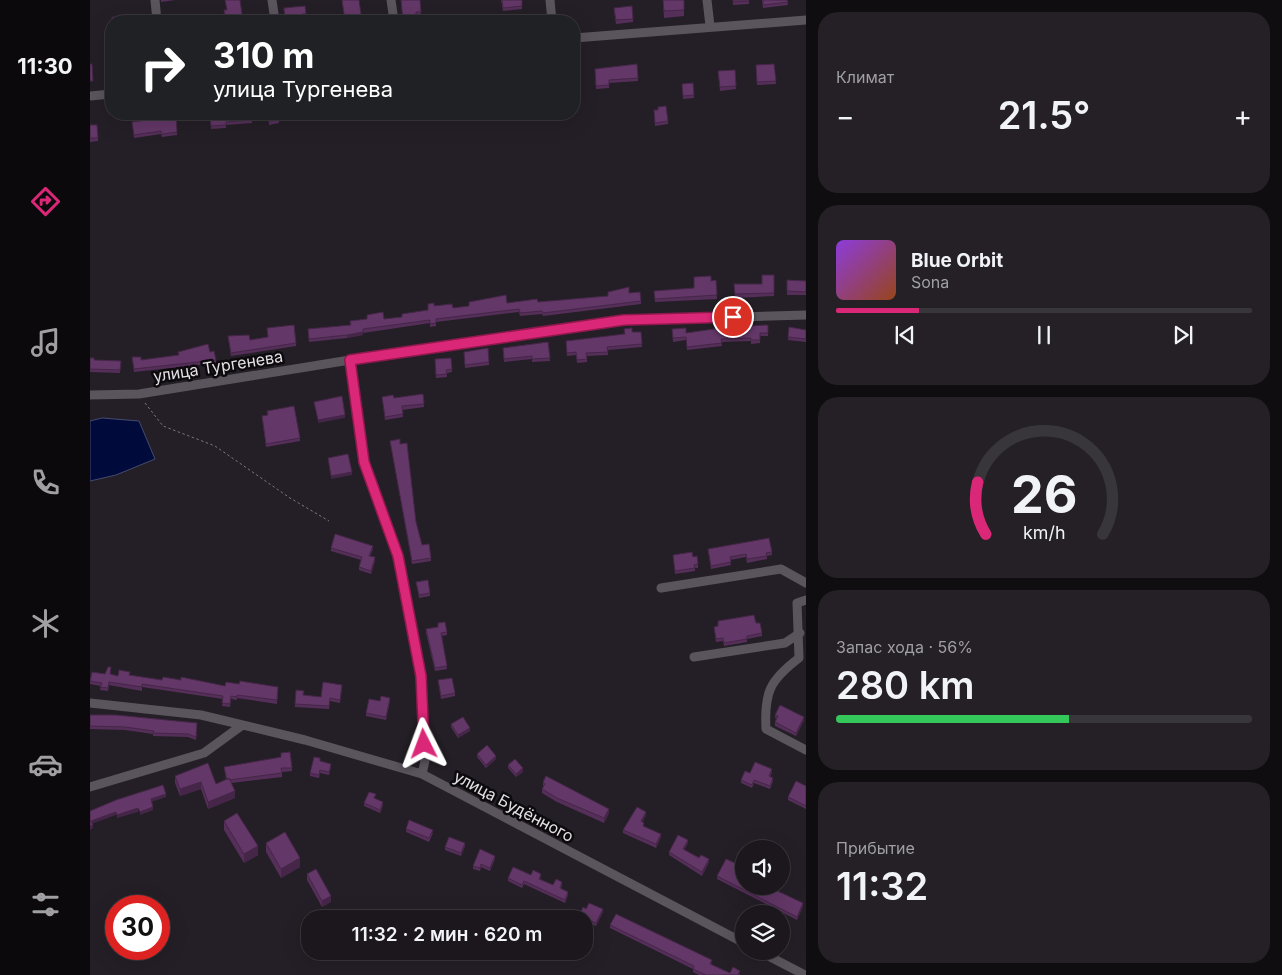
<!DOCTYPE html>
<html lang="ru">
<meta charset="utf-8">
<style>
:root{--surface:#1b171c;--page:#242025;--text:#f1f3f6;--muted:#a09fa3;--line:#39363b;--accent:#db2777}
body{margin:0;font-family:Inter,sans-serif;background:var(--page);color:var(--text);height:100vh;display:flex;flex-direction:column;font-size:19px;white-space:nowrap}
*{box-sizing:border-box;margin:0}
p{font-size:16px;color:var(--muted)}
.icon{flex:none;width:28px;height:28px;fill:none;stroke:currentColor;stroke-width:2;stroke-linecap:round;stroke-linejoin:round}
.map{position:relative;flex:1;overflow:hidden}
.details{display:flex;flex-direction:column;gap:12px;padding:12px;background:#0f0d0f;width:476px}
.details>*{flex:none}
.guide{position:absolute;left:15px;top:15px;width:475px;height:105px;border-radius:20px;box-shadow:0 5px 20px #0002,0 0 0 1px var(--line);background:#202124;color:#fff;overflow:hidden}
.tools{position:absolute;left:645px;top:840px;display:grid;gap:10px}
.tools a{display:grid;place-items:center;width:55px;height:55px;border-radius:50%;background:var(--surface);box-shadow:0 5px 20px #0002,0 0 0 1px var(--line);font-size:25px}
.speed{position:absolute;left:15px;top:895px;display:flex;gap:10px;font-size:25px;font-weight:700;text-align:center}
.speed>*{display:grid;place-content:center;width:65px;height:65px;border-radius:50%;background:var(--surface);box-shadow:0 5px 20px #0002,0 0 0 1px var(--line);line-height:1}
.speed .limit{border:8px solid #d22;background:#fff;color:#111}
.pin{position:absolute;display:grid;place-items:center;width:42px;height:42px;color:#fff;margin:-21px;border:2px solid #fff;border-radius:50%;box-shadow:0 1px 5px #0007}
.me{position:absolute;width:55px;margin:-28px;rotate:357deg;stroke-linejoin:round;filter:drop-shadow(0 0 4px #0008)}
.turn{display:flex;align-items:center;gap:18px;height:105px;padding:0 25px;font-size:22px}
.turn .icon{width:65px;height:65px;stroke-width:2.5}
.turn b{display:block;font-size:35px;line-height:42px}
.big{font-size:38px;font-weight:600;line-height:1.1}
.details .card{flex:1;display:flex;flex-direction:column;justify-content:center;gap:8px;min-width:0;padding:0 18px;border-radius:20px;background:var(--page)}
.details .dial{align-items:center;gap:0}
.dial svg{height:130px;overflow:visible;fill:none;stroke:var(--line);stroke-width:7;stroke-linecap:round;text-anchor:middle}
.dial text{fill:var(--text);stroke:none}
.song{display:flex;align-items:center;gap:15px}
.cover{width:60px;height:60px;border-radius:8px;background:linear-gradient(135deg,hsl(270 70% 55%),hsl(20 70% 35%))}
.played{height:5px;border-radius:2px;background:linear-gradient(90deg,var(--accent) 20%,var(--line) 20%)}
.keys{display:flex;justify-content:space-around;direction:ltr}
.heat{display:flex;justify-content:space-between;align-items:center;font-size:28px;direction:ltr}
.charge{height:8px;border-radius:4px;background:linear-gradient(90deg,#34c759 56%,var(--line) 0)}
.trip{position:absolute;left:211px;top:910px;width:292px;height:50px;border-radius:20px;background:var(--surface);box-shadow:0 5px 20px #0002,0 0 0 1px var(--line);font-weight:600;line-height:50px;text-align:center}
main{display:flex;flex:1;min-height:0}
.menu{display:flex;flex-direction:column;width:90px;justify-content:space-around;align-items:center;background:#0b090b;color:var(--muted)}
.menu .icon{width:35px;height:35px}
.menu .on{color:var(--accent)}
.menu b{font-size:22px;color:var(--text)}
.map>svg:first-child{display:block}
.water{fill:#000b3b;stroke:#444b6e}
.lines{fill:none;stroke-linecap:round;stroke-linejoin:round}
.path{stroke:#7c777d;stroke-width:1;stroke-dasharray:2.5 2.5;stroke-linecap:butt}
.minor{stroke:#5a545c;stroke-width:9}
.wall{fill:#552f59}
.shaded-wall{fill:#452648}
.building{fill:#633767;stroke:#452648}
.route-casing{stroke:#8e194d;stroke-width:12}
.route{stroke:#db2777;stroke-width:9}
.labels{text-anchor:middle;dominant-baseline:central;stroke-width:5;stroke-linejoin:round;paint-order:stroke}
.street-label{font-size:16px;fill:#e4e0e5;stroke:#0c0a0d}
</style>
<main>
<nav class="menu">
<b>11:30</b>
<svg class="icon on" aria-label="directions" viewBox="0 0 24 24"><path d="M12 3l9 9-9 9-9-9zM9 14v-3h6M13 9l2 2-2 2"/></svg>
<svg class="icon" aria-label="music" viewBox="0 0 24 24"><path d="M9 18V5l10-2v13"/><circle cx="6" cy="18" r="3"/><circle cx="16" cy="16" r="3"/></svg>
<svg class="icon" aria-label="phone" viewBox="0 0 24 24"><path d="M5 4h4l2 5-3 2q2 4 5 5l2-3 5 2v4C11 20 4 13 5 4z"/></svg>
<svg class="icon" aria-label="climate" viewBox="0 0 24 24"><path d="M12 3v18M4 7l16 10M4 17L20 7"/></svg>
<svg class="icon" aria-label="car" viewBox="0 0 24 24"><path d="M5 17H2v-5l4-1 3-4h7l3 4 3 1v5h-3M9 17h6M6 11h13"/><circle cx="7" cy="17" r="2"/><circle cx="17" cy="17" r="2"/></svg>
<svg class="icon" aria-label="filters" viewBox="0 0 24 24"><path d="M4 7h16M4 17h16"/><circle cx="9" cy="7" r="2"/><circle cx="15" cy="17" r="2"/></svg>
</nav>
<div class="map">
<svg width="716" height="975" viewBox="0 0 716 975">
<rect width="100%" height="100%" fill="#241f26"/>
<path class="water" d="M12 418 49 421 65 459 26 475 0 481V421Z"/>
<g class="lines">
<path class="path" d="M55 403 73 426 125 446 200 498 239 521"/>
<path class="minor" d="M65 0 67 21
M182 0 185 21
M301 0 304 21
M460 0 462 21
M617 0 620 26
M484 38 716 20
M0 96 21 94
M260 360 274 462 308 556 331 675 335 761 332 774
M0 395 49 394 260 360 534 320 716 315
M571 588 691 569 716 583
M716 600 707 603 709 658C680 680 674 692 676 729L716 750
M604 657 695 643 710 633
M0 703 111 715 215 740 332 774 654 943
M0 787 114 753 151 726
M669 951 715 975"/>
</g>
<path class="wall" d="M71 0H85L71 2Z
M311 0H330L331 15 326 16V21H313Z
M411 0H432V9L413 11Z
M573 0H594V16L574 18Z
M643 0H659V4L643 5Z
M672 0H697L698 5 673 8Z
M194 8 216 14V17H213V21H195Z
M524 11 543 19V22L526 24Z
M684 64 686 84 667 85 666 65Z
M505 69 548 78V81L519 83V88L506 89Z
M645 70 646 89 630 91 628 71Z
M603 83 604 98 593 99 592 84Z
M564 110 578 121V124L565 126Z
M161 114 162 123 136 125V128L121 129 120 115Z
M178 114H189V123L179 125Z
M204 114H221V115L204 116Z
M234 114H268L246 117V120L235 121Z
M86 116 87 135 72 137 71 134 44 138 42 122Z
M0 125 8 138V141L0 142Z
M684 275V296L645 298 644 284H672Z
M626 280 627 299 565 302 564 291 604 288 621 281Z
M697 280 716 281V295H697Z
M539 293 551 301V304L453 316 452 314 430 316 429 312 346 322V326L340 327V323L273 333V335L257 338 219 342 218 332V329L260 325V321L277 319V315L294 319 312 317 338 310V304L363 308 417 303 448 302 518 296V295Z
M678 325V336H670V343L661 344V341L631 342 632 346 597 350 596 340 583 342 582 329 596 333Z
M699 327 716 330V342L698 340Z
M177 328 206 343V346L141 356 138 336 160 340 178 337Z
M542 332H551L552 347 518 350V355L497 356V362L487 363 486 355 477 356 476 344Z
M458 342 460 361 442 362V359L414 362 413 351Z
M120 352 126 360V363L44 372 42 357 51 360 89 355Z
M374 352 399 362V365L375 368Z
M0 358 4 360 31 361 30 373 0 372Z
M361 358 362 372 357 373V377L346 378 345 359Z
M333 394 334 407 312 410 313 417 295 420 292 397 304 398Z
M177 411 210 438V441L176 447 172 416 177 415Z
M300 441 326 522 332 545 341 558V561L322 564Z
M241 548 283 549 280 556 285 561 281 574 269 570V567L271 560 241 551Z
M618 549 682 552V555L677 556V559L657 563 656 557 640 560 641 565 621 569Z
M583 555 603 557 608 564V568H605V571L585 574Z
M326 582 340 593V596L329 598Z
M628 621 666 623 672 633V636L657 639V642L634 646 633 641 626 642 624 627 628 626Z
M348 623 357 632V635L352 636 357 669 345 671 336 633V629L348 628Z
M21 670 20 675 28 676H40L72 680H91L135 686 149 684 188 687 187 704 147 698V700L141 699 140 707 132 706 133 699 52 687V691L19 685 18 691 10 690 11 686 0 684V681Z
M348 680 365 693V696L351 699Z
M252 688 250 703 240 701 239 709 205 707V704L214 695 231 697Z
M290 701H300L296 720 276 716V713Z
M0 715 107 726 106 740 98 737 63 736V734L35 730 0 729Z
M685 715 714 720 706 736 685 726V722L687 719 685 718Z
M361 724 380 731 368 738 361 727Z
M387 754 406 759 396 768 387 757Z
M230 761 241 767 239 775 230 773 229 778 220 776V773Z
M418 765 433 772 426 777 418 768Z
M134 767 202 768V771L192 772V777L141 783 145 798 118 809 111 789 90 796 85 783V776L126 784 136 780Z
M682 772 680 777 683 781 680 789 664 783 662 788 651 783V780L660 773Z
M453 782 519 813 514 823 467 802 452 793V789L454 787 453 786Z
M716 786V809L698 800V797Z
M286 798 285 799 293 805 290 813 274 806V803Z
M556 815 552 822 554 826 571 837 566 848 533 833V830Z
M134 821 168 855 154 863 134 830Z
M316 829 343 833 339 842 316 832Z
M176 843 210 867 191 878 176 852Z
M598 843 594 850 619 862 612 876 579 855V852Z
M375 846 371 856 355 850V847Z
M405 859 400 871 391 867 390 871 383 869V866Z
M217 874 241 902 232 907 217 880Z
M441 875 451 877 450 879 463 885H472L471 889 478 895 475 903 434 884 432 888 418 881V878Z
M627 876 654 886 713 906 707 920 627 879Z
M496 909 513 912 506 926 495 921V919H493V918L490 917V914Z
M520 925 622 963 621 964 640 973 650 974V975H609L603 972V969L520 928Z"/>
<path class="shaded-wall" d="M273 332V335L257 338V335Z
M255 415V418L228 423V420Z
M262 472V475L241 479V476Z
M285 557V561L281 574V571Z
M714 717V720L706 736V733Z
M380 728V731L368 738V735Z
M406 756V759L396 768V765Z
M433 768V772L426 777V774Z
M111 782V789L90 796V789Z
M145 791V798L118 809V802Z
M76 794V797L61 802V799Z
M63 807V810L50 815V812Z
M48 808V812L27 818V815Z
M519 809V813L514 823V818Z
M26 812V815L1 824V821Z
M556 812V815L551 825V821Z
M3 825V828L0 830V826Z
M571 834V837L566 848V844Z
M598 840V843L593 852V849Z
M375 843V846L371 856V853Z
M168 846V855L154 863V854Z
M405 856V859L400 871V868Z
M210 858V867L191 878V869Z
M619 859V862L612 876V872Z
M241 896V902L232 907V901Z
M713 903V906L707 920V917Z
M513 909V912L506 926V923Z"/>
<path class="building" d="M135 0H150L153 21H136L134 10H137Z
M252 0H269L272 21H255Z
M311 0H330L331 12H326V19L313 21Z
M412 0H432V6L413 8Z
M573 0H594V10L574 11Z
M643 0H659V1L643 2Z
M673 0H697L698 2 673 5Z
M215 6 216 14H212L213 21H195L194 8Z
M542 6 543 19 526 20 524 8Z
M22 17 43 18V21H22Z
M84 18V21H74V19Z
M431 20V21H417Z
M0 64H2L3 81H0Z
M547 64 548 78 519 80V85L506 86 505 69Z
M684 64 686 81 667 82 666 65Z
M645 70 646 86 630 87 628 71Z
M603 83 604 95 593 96 592 84Z
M576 106 578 121 565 123 564 110H568V107Z
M131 114H161L162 120 136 122V125L121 126 120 115Z
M178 114H189V120L179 121Z
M234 114H246V116L235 118Z
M86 116 87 132 72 134 71 131 44 135 42 122Z
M0 125H7L8 138H0Z
M672 275H684V293L645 294 644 284H672Z
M621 276V281L626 280 627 295 565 299 564 291 604 288V277Z
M697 280 716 281V292L697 291Z
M539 287V293L550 292 551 301 453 313 452 311 430 313 429 309 346 319V323L340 324V320L273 329V332L257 335 219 339 218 329 261 325 260 321 277 319V315L293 312 294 319 312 317V314L338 310V304L344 303V306L362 304 363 308 379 306V302L416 295 417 303 447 299 448 302 518 296V292Z
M204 325 206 343 141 353 138 336 159 335 160 340 178 337 177 328Z
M678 325V333H670V340H661V338L631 339 632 343 597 347 596 337 583 338 582 329 596 328V333L638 327Z
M699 327 716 330V339L698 337Z
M542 328V332H551L552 344 517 347 518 352 496 353 497 359 487 360 486 352 477 353 476 341 535 334 534 329Z
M458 342 460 358 442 359V356L414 359 413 348Z
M118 344 120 352 124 351 126 360 44 369 42 357H51V360L89 355 88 352Z
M398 348 399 362 375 365 374 352Z
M0 358H4V360L31 361 30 370 0 369Z
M361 358 362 369 356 370 357 374 346 375 345 359Z
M333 394 334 404 312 406 313 414 295 417 292 397 303 395 304 398Z
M252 396 255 415 228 420 224 402Z
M204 406 210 438 176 444 172 416 178 415 177 411Z
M310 439V444L317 443 326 522 332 545 339 544 341 558 322 561 300 441Z
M258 454 262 472 241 476 238 458Z
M245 534 283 546 279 556 285 557 281 571 269 567 272 557 241 548Z
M679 538 682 552 676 553 677 556 657 559 656 554 640 557 641 562 621 566 618 549Z
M602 552 603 557 607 556 608 564 604 565 605 568 585 571 583 555Z
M338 580 340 593 329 595 326 582Z
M664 615 666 623H670L672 633 657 636V639L634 643 633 638 626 639 624 627 628 626V621Z
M355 622 357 632 351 633 357 666 345 668 336 629 348 627V623Z
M18 667H21L20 674 28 676 29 670 40 672 39 675 72 680 73 677 91 680V677L135 686 136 682 149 684 150 681 188 687 187 700 147 695V697L141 696 140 704 132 703 133 696 52 684V687L19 682 18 688 10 687 12 683 0 681 2 672 15 674Z
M362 678 365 693 351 696 348 680Z
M233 682 252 685 250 700 240 698 239 706 205 704 206 690 214 691 213 695 231 697Z
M291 696 300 698 296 717 276 713 279 699 290 701Z
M690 705 714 717 706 733 685 722 688 716 685 715Z
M0 715H26L107 723 106 737 98 734 63 733 64 731 35 727 0 726Z
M373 717 380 728 368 735 361 724Z
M397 745 406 756 396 765 387 754Z
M200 752 202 768H191L192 773 139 780V778L137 780 134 767 191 757V753Z
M224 757 230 758V761L241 764 239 772 230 770 229 775 220 773Z
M425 759 433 768 426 774 418 765Z
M665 762 682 769 679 776 683 778 680 786 664 780 662 785 651 780 655 771 660 773Z
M118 763 126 784 139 778 145 791 118 802 111 782 90 789 85 776Z
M456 776 519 809 514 818 467 798 452 789 455 784 453 782Z
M706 781 716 786V806L698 797Z
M73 785 76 794 61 799 63 807 50 812 48 808 27 815 26 812 1 821 3 825 0 826V811L26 800Z
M279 792 286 794 284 798 293 802 290 810 274 803Z
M547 807 556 812 551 821 554 823 553 826 571 834 566 844 533 830Z
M147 813 168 846 154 854 134 821Z
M319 820 343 830 339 838 316 829Z
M195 832 210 858 191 869 176 843Z
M588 835 598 840 593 849 609 858 611 855 619 859 612 872 579 852Z
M359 837 375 843 371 853 355 847Z
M390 849 405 856 400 868 391 864 390 868 383 866Z
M636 859 654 867V886H677L713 903 707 917 627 876Z
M423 867 441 875 443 870 451 874 449 879 463 885 466 879 472 882 470 888 478 892 475 900 434 881 432 885 418 878Z
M226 869 241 896 232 901 217 874Z
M499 903 513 909 506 923 493 917 494 915 490 914 493 907 496 909Z
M526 914 622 960 620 964 640 973 643 967 650 971 648 975H616L603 969 604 966 520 925Z"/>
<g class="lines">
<defs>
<path id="route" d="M334 744 331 676 308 556 274 462 260 360 534 320 643 317"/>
</defs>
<use href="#route" class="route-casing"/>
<use href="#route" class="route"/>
</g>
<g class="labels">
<g class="street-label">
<text transform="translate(128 366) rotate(-9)">улица Тургенева</text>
<text transform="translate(424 806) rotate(28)">улица Будённого</text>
</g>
</g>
</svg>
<div class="tools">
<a><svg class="icon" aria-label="sound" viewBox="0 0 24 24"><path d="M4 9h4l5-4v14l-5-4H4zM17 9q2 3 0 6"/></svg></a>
<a><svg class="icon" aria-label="layers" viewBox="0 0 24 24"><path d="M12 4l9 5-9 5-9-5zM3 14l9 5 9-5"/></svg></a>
</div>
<div class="speed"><div class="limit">30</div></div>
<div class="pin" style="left:643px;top:317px;background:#d93025"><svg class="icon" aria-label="arrive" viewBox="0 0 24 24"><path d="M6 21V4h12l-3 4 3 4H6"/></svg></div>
<svg class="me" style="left:334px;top:744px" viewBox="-20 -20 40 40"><path d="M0-17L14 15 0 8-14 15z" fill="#db2777" stroke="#fff" stroke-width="4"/></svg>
<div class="trip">11:32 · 2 мин · 620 m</div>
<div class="guide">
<div class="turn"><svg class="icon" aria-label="right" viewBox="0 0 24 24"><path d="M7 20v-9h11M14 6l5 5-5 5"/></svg><div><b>310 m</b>улица Тургенева</div></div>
</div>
</div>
<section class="details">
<div class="card"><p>Климат</p>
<div class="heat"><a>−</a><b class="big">21.5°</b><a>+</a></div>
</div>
<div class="card">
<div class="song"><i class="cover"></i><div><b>Blue Orbit</b><p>Sona</p></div></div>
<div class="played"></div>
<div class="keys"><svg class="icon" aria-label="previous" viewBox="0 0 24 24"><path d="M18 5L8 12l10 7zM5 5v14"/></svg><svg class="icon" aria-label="pause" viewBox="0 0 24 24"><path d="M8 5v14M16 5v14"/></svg><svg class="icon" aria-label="next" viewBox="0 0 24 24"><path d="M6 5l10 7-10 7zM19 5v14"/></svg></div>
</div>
<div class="card dial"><svg viewBox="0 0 100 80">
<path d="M14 69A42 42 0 1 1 86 69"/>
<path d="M14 69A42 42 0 0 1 9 37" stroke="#db2777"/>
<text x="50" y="56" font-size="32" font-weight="700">26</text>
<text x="50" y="72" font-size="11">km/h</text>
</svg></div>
<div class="card"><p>Запас хода · 56%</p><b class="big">280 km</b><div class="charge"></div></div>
<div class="card"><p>Прибытие</p><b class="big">11:32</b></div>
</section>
</main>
